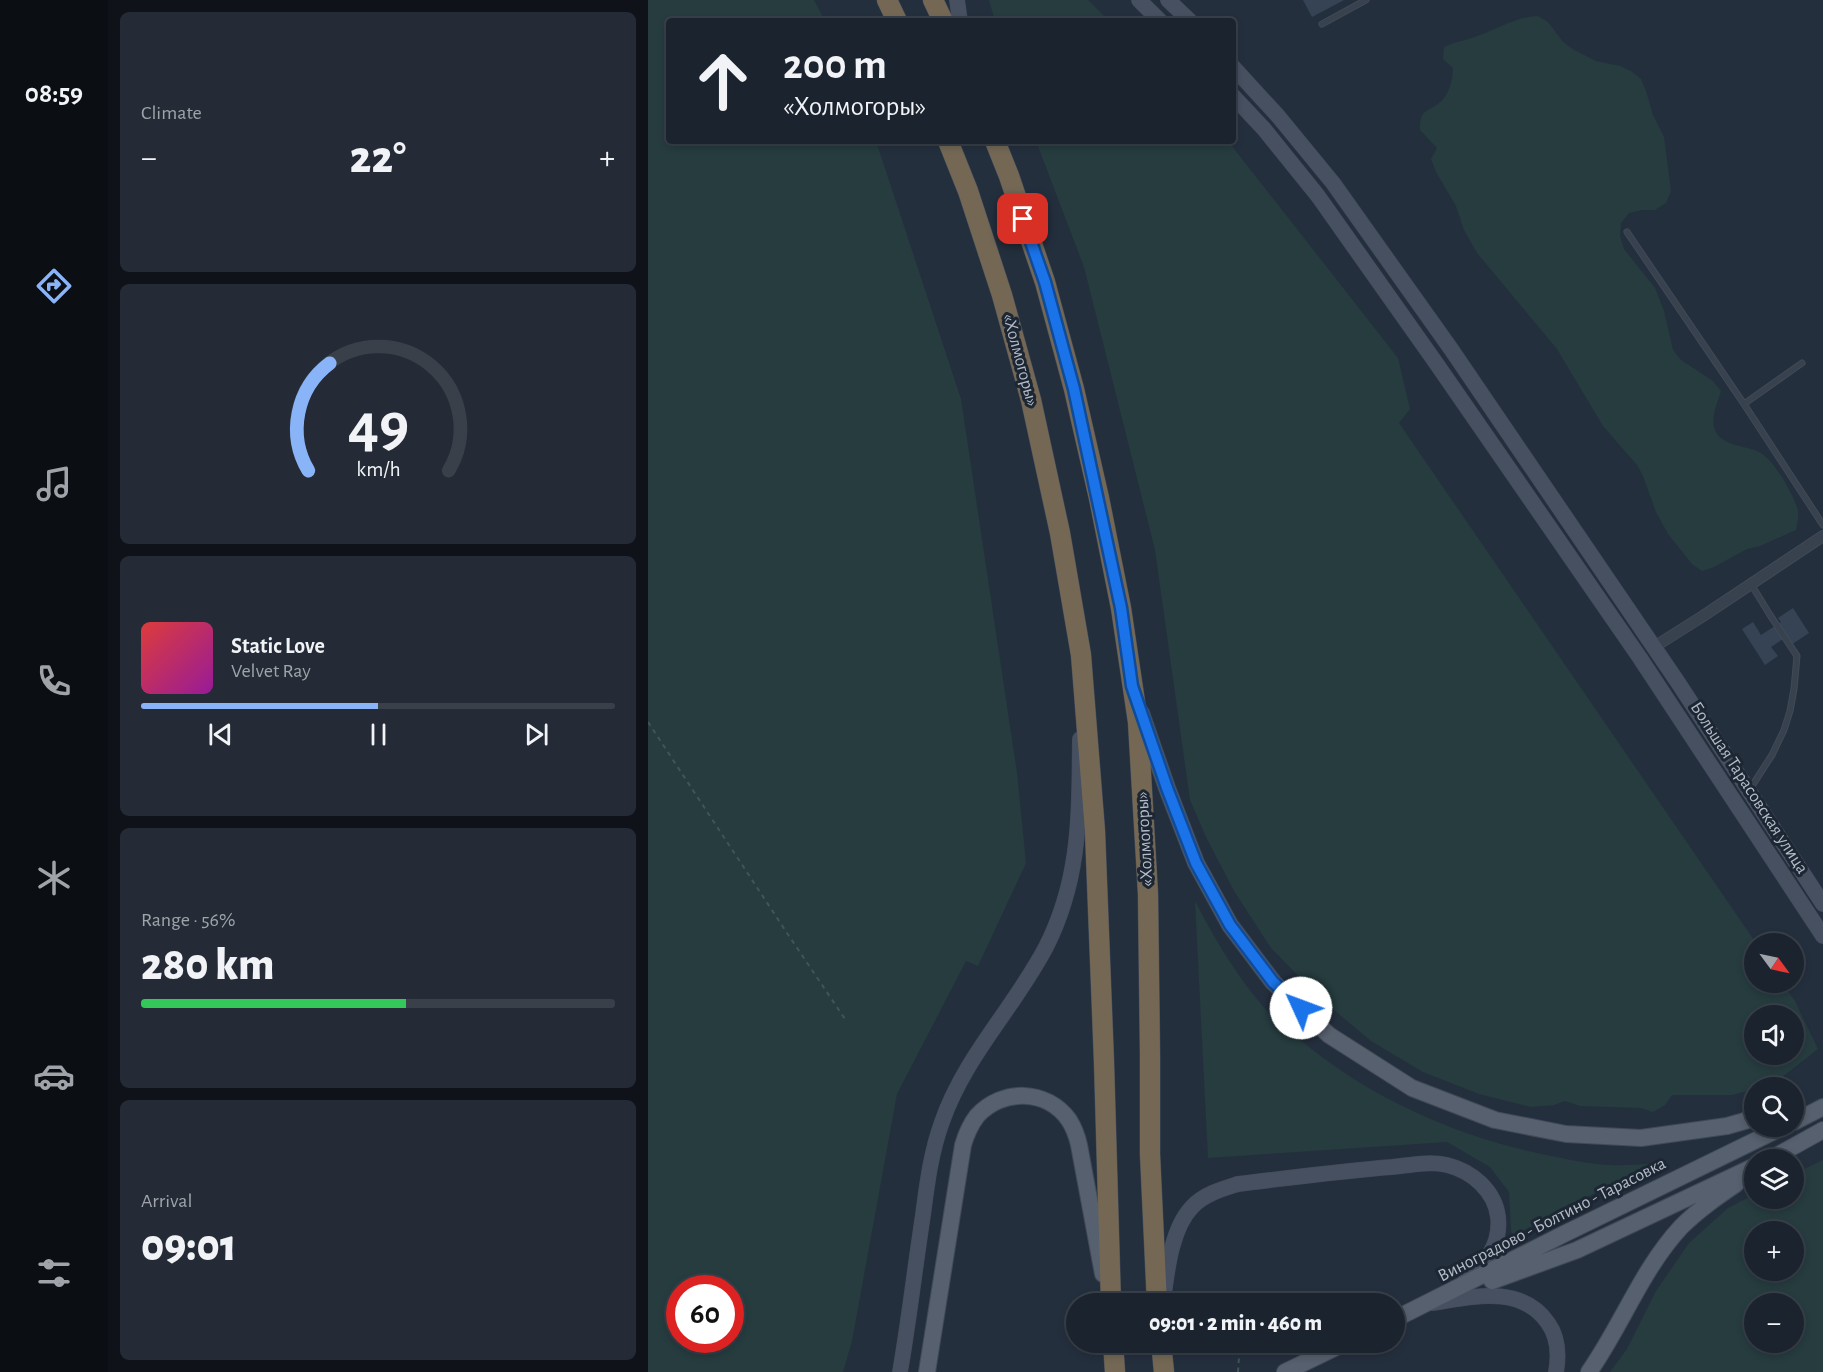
<!DOCTYPE html>
<meta charset="utf-8">
<style>
:root{--surface:#1b232e;--page:#242b36;--text:#f1f3f6;--muted:#a0a4aa;--line:#39404a;--accent:#8ab4f8}
body{margin:0;font-family:"Alegreya Sans",sans-serif;background:var(--page);color:var(--text);height:100vh;display:flex;flex-direction:column;font-size:22px;white-space:nowrap}
*{box-sizing:border-box;margin:0}
p{font-size:20px;color:var(--muted)}
.icon{flex:none;width:33px;height:33px;fill:none;stroke:currentColor;stroke-width:2;stroke-linecap:round;stroke-linejoin:round}
.map{position:relative;flex:1;overflow:hidden}
.side{display:flex;flex-direction:column;gap:12px;padding:12px;background:#0f1319;width:540px}
.side>*{flex:none}
.top-card{position:absolute;left:18px;top:18px;width:570px;height:126px;border-radius:6px;box-shadow:0 3px 9px #0003,0 0 0 2px var(--line);background:#1b232e;color:var(--text);overflow:hidden}
.needle{width:39px;rotate:123deg}
.fabs{position:absolute;left:1096px;top:933px;display:grid;gap:12px}
.fabs a{display:grid;place-items:center;width:60px;height:60px;border-radius:50%;background:var(--surface);box-shadow:0 3px 9px #0003,0 0 0 2px var(--line);font-size:30px}
.speed{position:absolute;left:18px;top:1275px;display:flex;gap:12px;font-size:30px;font-weight:700;text-align:center}
.speed>*{display:grid;place-content:center;width:78px;height:78px;border-radius:50%;background:var(--surface);box-shadow:0 3px 9px #0003,0 0 0 2px var(--line);line-height:1}
.speed .limit{border:9px solid #d22;background:#fff;color:#111}
.pin{position:absolute;display:grid;place-items:center;width:51px;height:51px;color:#fff;margin:-26px;border-radius:12px;box-shadow:0 3px 9px #0006}
.me{position:absolute;width:66px;margin:-33px;rotate:313deg;stroke-linejoin:round;filter:drop-shadow(0 0 4px #0008)}
.turn{display:flex;align-items:center;gap:21px;height:126px;padding:0 18px;font-size:27px}
.turn .icon{width:78px;height:78px;stroke-width:2.5}
.turn b{display:block;font-size:42px;line-height:51px}
.big{font-size:45px;font-weight:800;line-height:1.1}
.side .card{flex:1;display:flex;flex-direction:column;justify-content:center;gap:9px;min-width:0;padding:0 21px;border-radius:9px;background:var(--page)}
.side .dial{align-items:center;gap:0}
.dial svg{height:156px;overflow:visible;fill:none;stroke:var(--line);stroke-width:7;stroke-linecap:round;text-anchor:middle}
.dial text{fill:var(--text);stroke:none}
.song{display:flex;align-items:center;gap:18px}
.cover{width:72px;height:72px;border-radius:9px;background:linear-gradient(135deg,hsl(0 70% 55%),hsl(300 70% 35%))}
.played{height:6px;border-radius:3px;background:linear-gradient(90deg,var(--accent) 50%,var(--line) 50%)}
.keys{display:flex;justify-content:space-around;direction:ltr}
.heat{display:flex;justify-content:space-between;align-items:center;font-size:33px;direction:ltr}
.charge{height:9px;border-radius:4px;background:linear-gradient(90deg,#34c759 56%,var(--line) 0)}
.trip{position:absolute;left:418px;top:1293px;width:339px;height:60px;border-radius:30px;background:var(--surface);box-shadow:0 3px 9px #0003,0 0 0 2px var(--line);font-weight:800;line-height:60px;text-align:center}
main{display:flex;flex:1;min-height:0}
.dock{display:flex;flex-direction:column;width:108px;justify-content:space-around;align-items:center;background:#0b0e12;color:var(--muted)}
.dock .icon{width:42px;height:42px}
.dock .on{color:var(--accent)}
.dock b{font-size:27px;color:var(--text)}
.map>svg:first-child{display:block}
.green{fill:#263c3f;fill-rule:evenodd}
.building{fill:#364354}
.lines{fill:none;stroke-linecap:round;stroke-linejoin:round}
.lane-casing{stroke:#414a57;stroke-width:7}
.street-casing{stroke:#414a57;stroke-width:12}
.secondary-casing{stroke:#414a57;stroke-width:16}
.primary-casing{stroke:#414a57;stroke-width:18}
.highway-casing{stroke:#434c59;stroke-width:21}
.path{stroke:#3f5557;stroke-width:2;stroke-dasharray:4.5 4.5;stroke-linecap:butt}
.lane{stroke:#38414e;stroke-width:5}
.street{stroke:#38414e;stroke-width:10}
.secondary{stroke:#465061;stroke-width:15}
.primary{stroke:#56606e;stroke-width:16}
.highway{stroke:#746855;stroke-width:20}
.route-casing{stroke:#114b97;stroke-width:15}
.route{stroke:#1a73e8;stroke-width:10}
.labels{text-anchor:middle;dominant-baseline:central;stroke-width:6;stroke-linejoin:round;paint-order:stroke}
.street-label{font-size:18px;fill:#b4bcc9;stroke:#1d2633}
</style>
<main>
<nav class="dock">
<b>08:59</b>
<svg class="icon on" aria-label="directions" viewBox="0 0 24 24"><path d="M12 3l9 9-9 9-9-9zM9 14v-3h6M13 9l2 2-2 2"/></svg>
<svg class="icon" aria-label="music" viewBox="0 0 24 24"><path d="M9 18V5l10-2v13"/><circle cx="6" cy="18" r="3"/><circle cx="16" cy="16" r="3"/></svg>
<svg class="icon" aria-label="phone" viewBox="0 0 24 24"><path d="M5 4h4l2 5-3 2q2 4 5 5l2-3 5 2v4C11 20 4 13 5 4z"/></svg>
<svg class="icon" aria-label="climate" viewBox="0 0 24 24"><path d="M12 3v18M4 7l16 10M4 17L20 7"/></svg>
<svg class="icon" aria-label="car" viewBox="0 0 24 24"><path d="M5 17H2v-5l4-1 3-4h7l3 4 3 1v5h-3M9 17h6M6 11h13"/><circle cx="7" cy="17" r="2"/><circle cx="17" cy="17" r="2"/></svg>
<svg class="icon" aria-label="filters" viewBox="0 0 24 24"><path d="M4 7h16M4 17h16"/><circle cx="9" cy="7" r="2"/><circle cx="15" cy="17" r="2"/></svg>
</nav>
<section class="side">
<div class="card"><p>Climate</p>
<div class="heat"><a>−</a><b class="big">22°</b><a>+</a></div>
</div>
<div class="card dial"><svg viewBox="0 0 100 80">
<path d="M14 69A42 42 0 1 1 86 69"/>
<path d="M14 69A42 42 0 0 1 25 14" stroke="#8ab4f8"/>
<text x="50" y="56" font-size="32" font-weight="700">49</text>
<text x="50" y="72" font-size="11">km/h</text>
</svg></div>
<div class="card">
<div class="song"><i class="cover"></i><div><b>Static Love</b><p>Velvet Ray</p></div></div>
<div class="played"></div>
<div class="keys"><svg class="icon" aria-label="previous" viewBox="0 0 24 24"><path d="M18 5L8 12l10 7zM5 5v14"/></svg><svg class="icon" aria-label="pause" viewBox="0 0 24 24"><path d="M8 5v14M16 5v14"/></svg><svg class="icon" aria-label="next" viewBox="0 0 24 24"><path d="M6 5l10 7-10 7zM19 5v14"/></svg></div>
</div>
<div class="card"><p>Range · 56%</p><b class="big">280 km</b><div class="charge"></div></div>
<div class="card"><p>Arrival</p><b class="big">09:01</b></div>
</section>
<div class="map">
<svg width="1175" height="1372" viewBox="0 0 1175 1372">
<rect width="100%" height="100%" fill="#242f3e"/>
<path class="green" d="M0 0H166L177 21H21V141H228L313 399 369 773 378 863 330 966 318 961 249 1094 204 1341 195 1372H0ZM32 1288H82V1340H32Z
M341 0H440L461 21H347Z
M890 16 900 22 915 42 926 50 948 61 972 66 983 71 993 79 998 91 1005 115 1016 137 1023 191 1018 203 1007 210H994L981 213 973 223 972 236 976 249 1007 288 1016 311 1025 350 1033 360 1065 381 1073 391C1070 402 1063 416 1066 427 1071 446 1095 445 1109 451 1125 457 1146 495 1150 511 1151 517 1149 524 1148 530L1112 546 1099 549 1066 567 1054 571 1044 564 1020 534 1008 512 995 476 989 465 955 426 909 349 829 253 816 230 808 206 788 172 783 159 789 148 772 130C772 111 776 113 790 104 801 96 805 80 805 68L795 59 796 47C808 41 820 40 832 35 852 28 868 17 890 16Z
M388 141H580L750 358 762 409 751 423 1108 943 1107 982 1134 983 1147 1001 1170 1049 1124 1085 1107 1088V1089L1084 1095H1024L1017 1105 1005 1112 993 1108 932 1106 917 1101 906 1105 883 1107 831 1094 775 1072 723 1041 674 1000 623 948 586 891 558 837 542 800 507 550 436 267ZM1107 1016H1146V1054H1107Z
M547 901C567 940 590 978 619 1011 631 1025 647 1036 661 1047 730 1102 812 1137 898 1155 919 1159 940 1164 961 1165 975 1166 989 1164 1002 1164L865 1236 863 1230 861 1192 842 1167 799 1142 560 1158Z
M1175 1160V1372H962L979 1349 1008 1291 1041 1243 1080 1208 1107 1194V1198H1146V1174ZM1107 1232H1146V1270H1107ZM1107 1304H1146V1342H1107Z"/>
<path class="building" d="M655 0H696L664 17Z
M1145 608 1161 633 1143 645 1138 637 1123 647 1130 656 1117 665 1094 629 1105 622 1113 635 1133 622 1130 618Z"/>
<g class="lines">
<defs>
<path id="lane" d="M674 24 718 0
M979 232 1096 404 1175 525
M1096 404 1154 363
M1102 789 1124 755 1136 730 1142 711 1146 689 1149 656 1122 615 1103 584"/>
<path id="street" d="M1006 647 1055 616 1175 536"/>
<path id="secondary" d="M309 0 312 21
M491 0 512 21
M520 0 542 21
M585 67 630 116 685 183 803 349 1029 681 1175 904
M585 96 616 129 670 196 788 363 992 658 1175 936
M515 1301C519 1272 523 1229 544 1207 556 1194 574 1189 590 1184 641 1178 693 1171 744 1167 762 1165 782 1161 799 1165 824 1171 847 1191 850 1217 853 1244 839 1263 818 1278
M784 1303C824 1297 873 1284 900 1323 910 1337 911 1355 908 1372
M252 1372C261 1320 267 1267 275 1215 279 1184 283 1152 294 1122 317 1056 366 1008 398 947 433 878 431 814 432 739"/>
<path id="primary" d="M493 713 519 788 548 863 582 925 625 982 681 1035 764 1088 847 1120 918 1134 993 1138 1079 1126 1107 1118
M1146 1122 1175 1107
M1121 1160 1175 1130
M844 1281 929 1250 1107 1166
M747 1319 916 1234 1137 1126
M279 1372 315 1145C318 1135 322 1125 329 1116 354 1088 399 1089 421 1120 426 1128 429 1136 431 1145L455 1274
M637 1372 699 1342
M941 1372C974 1325 994 1269 1033 1227 1050 1210 1069 1197 1088 1184"/>
<path id="highway" d="M239 0 249 21
M285 0 295 21
M300 141 320 191 354 295 383 400 412 533 433 655 447 831 456 1062 463 1304
M347 141 361 176 397 282 426 389 451 498 473 608 490 722 500 894 502 1054V1154L509 1304
M465 1342 467 1372
M513 1342 516 1372"/>
</defs>
<use href="#lane" class="lane-casing"/>
<use href="#street" class="street-casing"/>
<use href="#secondary" class="secondary-casing"/>
<use href="#primary" class="primary-casing"/>
<use href="#highway" class="highway-casing"/>
<path class="path" d="M0 722 139 933 199 1022
M590 1372 592 1342"/>
<use href="#lane" class="lane"/>
<use href="#street" class="street"/>
<use href="#secondary" class="secondary"/>
<use href="#primary" class="primary"/>
<use href="#highway" class="highway"/>
</g>
<g class="lines">
<defs>
<path id="route" d="M375 219 397 282 426 389 473 608 484 686 519 788 548 863 582 925 625 982 653 1008"/>
</defs>
<use href="#route" class="route-casing"/>
<use href="#route" class="route"/>
</g>
<g class="labels">
<g class="street-label">
<text transform="translate(372 360) rotate(75)">«Холмогоры»</text>
<text transform="translate(1101 788) rotate(57)">Большая Тарасовская улица</text>
<text transform="translate(497 839) rotate(-93)">«Холмогоры»</text>
<text transform="translate(904 1220) rotate(-27)">Виноградово - Болтино - Тарасовка</text>
</g>
</g>
</svg>
<div class="fabs">
<a><svg class="needle" viewBox="-14 -14 28 28"><path d="M0-13l5 13h-10z" fill="#e53935"/><path d="M0 13l5-13h-10z" fill="#a0a4aa"/></svg></a>
<a><svg class="icon" aria-label="sound" viewBox="0 0 24 24"><path d="M4 9h4l5-4v14l-5-4H4zM17 9q2 3 0 6"/></svg></a>
<a><svg class="icon" aria-label="search" viewBox="0 0 24 24"><circle cx="10" cy="10" r="6"/><path d="M15 15l6 6"/></svg></a>
<a><svg class="icon" aria-label="layers" viewBox="0 0 24 24"><path d="M12 4l9 5-9 5-9-5zM3 14l9 5 9-5"/></svg></a>
<a>+</a>
<a>−</a>
</div>
<div class="speed"><div class="limit">60</div></div>
<div class="pin" style="left:375px;top:219px;background:#d93025"><svg class="icon" aria-label="arrive" viewBox="0 0 24 24"><path d="M6 21V4h12l-3 4 3 4H6"/></svg></div>
<svg class="me" style="left:653px;top:1008px" viewBox="-20 -20 40 40"><circle r="19" fill="#fff"/><path d="M0-13L10 11 0 6-10 11z" fill="#1a73e8"/></svg>
<div class="trip">09:01 · 2 min · 460 m</div>
<div class="top-card">
<div class="turn"><svg class="icon" aria-label="ahead" viewBox="0 0 24 24"><path d="M12 20V5M6 11l6-6 6 6"/></svg><div><b>200 m</b>«Холмогоры»</div></div>
</div>
</div>
</main>
